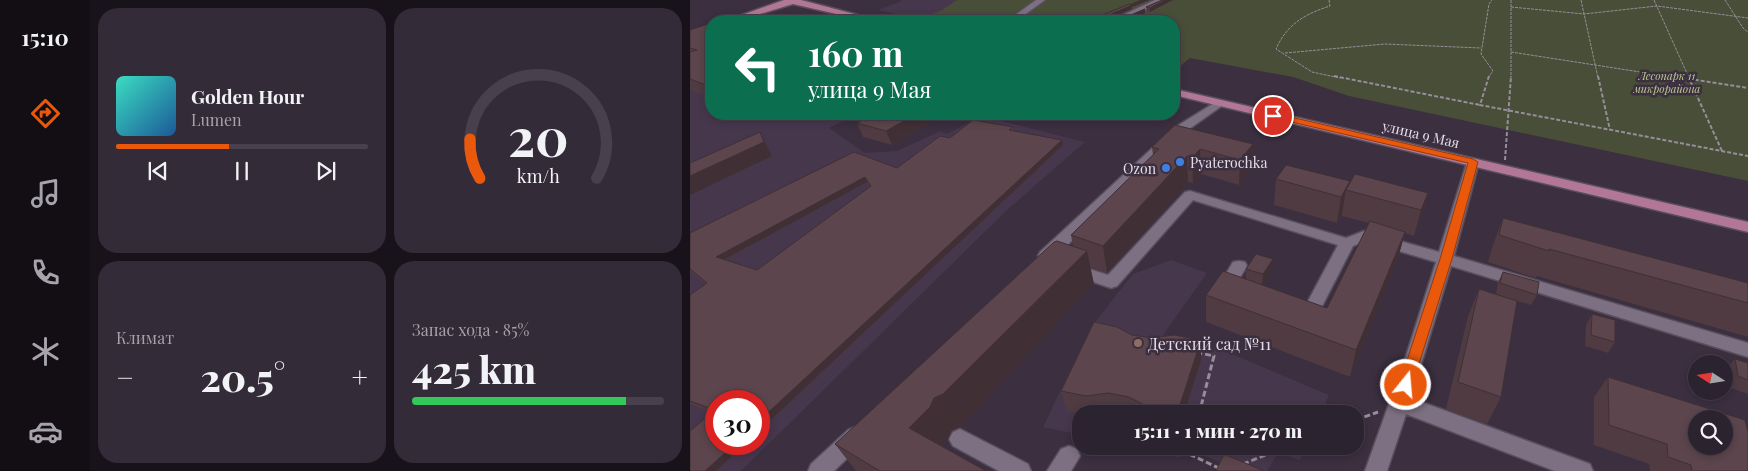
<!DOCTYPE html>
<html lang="ru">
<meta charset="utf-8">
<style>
:root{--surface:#2c2330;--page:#342b38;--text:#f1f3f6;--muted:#a6a4ab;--line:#48404c;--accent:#ea580c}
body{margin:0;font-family:"Playfair Display",serif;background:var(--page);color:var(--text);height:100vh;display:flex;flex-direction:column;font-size:19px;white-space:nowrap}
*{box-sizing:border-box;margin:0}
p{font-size:16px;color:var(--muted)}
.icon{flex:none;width:28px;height:28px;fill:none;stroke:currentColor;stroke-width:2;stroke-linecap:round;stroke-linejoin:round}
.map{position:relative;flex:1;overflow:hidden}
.sheet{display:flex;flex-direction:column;gap:8px;padding:8px;background:#18131a;width:600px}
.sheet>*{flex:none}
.guide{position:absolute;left:15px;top:15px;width:475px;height:105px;border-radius:20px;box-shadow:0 2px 8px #0003,0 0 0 1px var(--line);background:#0b6e4f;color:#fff;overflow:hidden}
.needle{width:32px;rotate:282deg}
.tools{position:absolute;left:998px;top:355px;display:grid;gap:10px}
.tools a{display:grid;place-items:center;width:45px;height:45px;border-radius:50%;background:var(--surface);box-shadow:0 2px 8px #0003,0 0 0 1px var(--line);font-size:25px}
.speed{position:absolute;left:15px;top:390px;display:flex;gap:10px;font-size:25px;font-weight:700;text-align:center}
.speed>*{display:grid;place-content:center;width:65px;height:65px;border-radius:50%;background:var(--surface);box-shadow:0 2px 8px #0003,0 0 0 1px var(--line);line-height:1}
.speed .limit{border:8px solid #d22;background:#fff;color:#111}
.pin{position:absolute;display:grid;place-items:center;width:42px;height:42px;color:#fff;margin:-21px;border:2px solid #fff;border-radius:50%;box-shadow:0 1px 5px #0007}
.me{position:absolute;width:55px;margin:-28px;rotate:17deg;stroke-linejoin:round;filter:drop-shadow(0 0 4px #0008)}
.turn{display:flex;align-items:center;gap:18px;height:105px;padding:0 20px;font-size:22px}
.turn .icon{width:65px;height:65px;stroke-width:2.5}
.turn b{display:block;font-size:35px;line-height:42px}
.big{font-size:38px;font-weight:800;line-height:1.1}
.sheet .widget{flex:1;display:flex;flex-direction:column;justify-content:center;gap:8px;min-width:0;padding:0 18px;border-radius:20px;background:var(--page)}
.sheet .dial{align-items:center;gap:0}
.dial svg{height:130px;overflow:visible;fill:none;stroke:var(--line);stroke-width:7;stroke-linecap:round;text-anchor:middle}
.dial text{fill:var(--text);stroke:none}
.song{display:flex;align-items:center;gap:15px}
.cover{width:60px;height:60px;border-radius:8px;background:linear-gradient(135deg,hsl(170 70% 55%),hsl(210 70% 35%))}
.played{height:5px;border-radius:2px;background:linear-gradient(90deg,var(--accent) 45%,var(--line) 45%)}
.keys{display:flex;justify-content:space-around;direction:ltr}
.heat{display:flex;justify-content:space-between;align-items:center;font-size:28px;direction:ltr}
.charge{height:8px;border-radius:4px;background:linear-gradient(90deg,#34c759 85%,var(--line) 0)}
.sheet .tiles{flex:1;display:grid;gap:8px;grid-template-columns:repeat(2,1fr)}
.trip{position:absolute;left:382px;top:405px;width:292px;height:50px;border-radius:20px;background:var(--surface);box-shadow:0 2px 8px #0003,0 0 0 1px var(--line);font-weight:800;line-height:50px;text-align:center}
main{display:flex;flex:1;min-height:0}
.menu{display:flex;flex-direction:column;width:90px;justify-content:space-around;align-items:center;background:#120e13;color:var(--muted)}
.menu .icon{width:35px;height:35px}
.menu .active{color:var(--accent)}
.menu b{font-size:22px;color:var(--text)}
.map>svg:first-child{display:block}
.built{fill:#47374d;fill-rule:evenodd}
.green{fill:#484e37}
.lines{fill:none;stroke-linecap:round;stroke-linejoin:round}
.minor-casing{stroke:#584e5c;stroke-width:3}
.major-casing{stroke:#584e5c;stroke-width:3}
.path-far2{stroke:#978d9b;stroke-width:1;stroke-dasharray:3 1;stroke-linecap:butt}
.path-far1{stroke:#978d9b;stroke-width:2;stroke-dasharray:4 2;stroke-linecap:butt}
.path{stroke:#978d9b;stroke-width:3;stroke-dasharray:6 3;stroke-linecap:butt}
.minor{fill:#7d7082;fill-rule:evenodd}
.major{fill:#b27796;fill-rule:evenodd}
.wall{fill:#4f3b41;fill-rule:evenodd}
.shaded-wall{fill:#403035}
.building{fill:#5c454c;stroke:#403035;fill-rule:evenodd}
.route{fill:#ea580c;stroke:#983908}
.shop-dot{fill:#3f7fe0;stroke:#3b2f40;stroke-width:2}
.education-dot{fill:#8d6e63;stroke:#3b2f40;stroke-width:2}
.labels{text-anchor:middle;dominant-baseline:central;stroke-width:5;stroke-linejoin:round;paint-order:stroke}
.far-park-label{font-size:11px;font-style:italic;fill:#bac98f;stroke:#3b2f40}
.street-label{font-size:14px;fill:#e4dce7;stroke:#3b2f40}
.poi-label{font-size:14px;fill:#e4dce7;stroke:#3b2f40;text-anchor:start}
.near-poi-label{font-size:16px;fill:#e4dce7;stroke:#3b2f40;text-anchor:start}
</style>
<main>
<nav class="menu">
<b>15:10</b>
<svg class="icon active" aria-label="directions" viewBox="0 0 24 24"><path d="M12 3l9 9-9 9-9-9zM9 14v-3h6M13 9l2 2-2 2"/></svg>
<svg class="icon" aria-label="music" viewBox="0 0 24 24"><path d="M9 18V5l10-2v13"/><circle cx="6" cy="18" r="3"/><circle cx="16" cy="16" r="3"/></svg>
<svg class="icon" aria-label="phone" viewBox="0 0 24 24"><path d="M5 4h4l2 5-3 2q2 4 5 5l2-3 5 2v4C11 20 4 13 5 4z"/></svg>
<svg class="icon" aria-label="climate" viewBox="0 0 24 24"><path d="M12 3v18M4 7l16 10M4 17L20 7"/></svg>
<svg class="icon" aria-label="car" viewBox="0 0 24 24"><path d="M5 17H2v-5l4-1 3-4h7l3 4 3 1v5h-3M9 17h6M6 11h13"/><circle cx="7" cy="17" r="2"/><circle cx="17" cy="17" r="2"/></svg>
</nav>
<section class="sheet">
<div class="tiles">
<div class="widget">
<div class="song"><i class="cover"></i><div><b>Golden Hour</b><p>Lumen</p></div></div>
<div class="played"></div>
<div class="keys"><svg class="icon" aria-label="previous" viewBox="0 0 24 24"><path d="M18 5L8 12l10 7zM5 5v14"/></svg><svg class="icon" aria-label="pause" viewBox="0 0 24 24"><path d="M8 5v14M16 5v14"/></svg><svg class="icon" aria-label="next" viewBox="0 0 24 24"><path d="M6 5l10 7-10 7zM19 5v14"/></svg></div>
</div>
<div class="widget dial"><svg viewBox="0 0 100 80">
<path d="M14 69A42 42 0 1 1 86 69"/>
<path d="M14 69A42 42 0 0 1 8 45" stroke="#ea580c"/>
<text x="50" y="56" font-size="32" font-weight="700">20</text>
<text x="50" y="72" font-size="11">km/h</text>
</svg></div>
<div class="widget"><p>Климат</p>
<div class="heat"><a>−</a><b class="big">20.5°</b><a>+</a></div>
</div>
<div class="widget"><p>Запас хода · 85%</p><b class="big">425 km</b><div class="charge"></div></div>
</div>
</section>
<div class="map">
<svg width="1058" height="471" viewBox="0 0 1058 471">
<rect width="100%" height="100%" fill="#3b2f40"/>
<path class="built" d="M210 0H267L252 10 228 19 188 10 212 1Z
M21 51V114H167L139 128 175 153 207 151 250 131 257 134 291 116 395 142 317 210 51 471H0V55ZM26 401H69V444H26Z
M481 260 517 273 473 335 532 350 639 395 631 414H391V435L353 427 401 327 443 274Z
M441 446H616L610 460 588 453 577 471H553L507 453 488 457Z"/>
<path class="green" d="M267 0H1058V181L659 96 603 77 500 58 484 71V21H237L228 19 252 10Z"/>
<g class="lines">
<defs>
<path id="minor" d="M346 0H355L326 21H317Z
M465 0H476L431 21H420Z
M529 100 533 101 535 103 533 105 492 134 362 260 356 261 350 260 348 256 350 252 484 128Z
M783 158 789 162 764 256 1058 343V357L761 266 721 398 900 464 903 471H865L716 414 697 471H675L716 356 746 262 675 241 663 246 627 316 621 317 605 312 602 308 605 304 611 302 617 303 648 245 503 200 427 286 421 288 415 286 378 273 376 269 378 265 384 264 418 275 495 192 500 191 656 238 674 231 749 252 777 162Z
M549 261 555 262 557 266 549 279 555 281 557 285 555 289 549 291 533 286 531 282 543 262Z
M165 427 172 430 176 437 172 444 144 471H118L121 464 158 430Z
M270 429 338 464 341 471H309L263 446 259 439 263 432Z
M379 446 387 449 390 456 381 471H357L371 449Z"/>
<path id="major" d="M94 0H111L191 21H177L103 4 47 21H35Z
M484 89 1058 222V232L484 95Z"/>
</defs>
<use href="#minor" class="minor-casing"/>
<use href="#major" class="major-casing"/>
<path class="path-far2" d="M639 0 640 6C615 14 597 24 586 49L622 72 650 78
M821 0V78
M891 0 908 78
M964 0 999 78
M1035 0 1053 28 1058 32
M821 7 894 14 967 6 1058 18
M821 52 989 78
M595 53 695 44 791 48
M798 78 803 71 791 54 799 4 802 0"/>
<path class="path-far1" d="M644 76 790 105
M799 76 790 105 1058 156
M908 76 920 130
M981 76 1058 88
M998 76 1032 151
M815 160 821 76"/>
<path class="path" d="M509 414 524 356 510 353
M666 420 688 412
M501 446 499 454 535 471
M553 464 598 446"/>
<use href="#minor" class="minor"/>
<use href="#major" class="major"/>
</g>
<path class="wall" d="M472 0 460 12 457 11 456 7Z
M21 23V98L0 90V30Z
M254 114 202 145 173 137 167 123Z
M323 127 324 131 372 140 373 145 69 431V401L26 444H55L26 471 22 413 0 404V295L16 284 0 272V233L207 168 260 138ZM177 182 180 187 67 270 35 260Z
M563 144 562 169 549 185 511 174 503 183 498 182 417 273 400 267 404 284 270 427 261 431 258 440 252 446 296 471H166L145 444 383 246 381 235 463 155 462 147Z
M586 179 660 181 659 184 738 193 731 219 724 236 715 233 708 258 660 377 516 322V295L556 279V269L583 259 582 270 572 285 637 308 679 223 652 216V213L647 223 584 205Z
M813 218 1058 283V337L847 276 846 278 798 262 803 245Z
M813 272 847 295 841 305 827 301 811 397 797 424 756 409 778 316 789 289 806 294 808 282Z
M902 314 925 342 918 353 895 346 896 325Z
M442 335 462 338 511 340V360L494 414 422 413 391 414 377 411 371 391Z
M1045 359 1058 363V394L1038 387 1035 370Z
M918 377 1058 471H960L959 464 904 445V397Z"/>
<path class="shaded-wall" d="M450 0H460L442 7V9L419 19 418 18 419 15 441 5V4Z
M475 0H483L460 12V8Z
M455 9V13L439 21H431Z
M226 114H254L202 145 196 131Z
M70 132 82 156 0 195V176Z
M372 140 373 145 69 431V421Z
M563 144 562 169 549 185 550 160Z
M510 149 511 174 503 183 502 158Z
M497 156 498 182 417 273 413 246Z
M175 177 177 182 30 262 26 257Z
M660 181 658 190H656L652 213 647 223 651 197Z
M738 193 731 219 724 236 731 210Z
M715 232 708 258 660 377 666 350Z
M397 251 404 284 270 427 261 431 258 440 238 461 219 428 244 398Z
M583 259 582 270 572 285 573 274Z
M511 340V360L494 414H487Z
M45 444H55L26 471H15Z"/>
<path class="building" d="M472 0H475L460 8 456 7Z
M439 4 442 5 419 15 418 18 431 19 455 9 431 21H398Z
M21 23V87L0 79V52L7 50 0 48V30Z
M184 114H226L196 131 167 123Z
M283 120 323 127 319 130 372 140 69 421V401H26V444H45L15 471H0V431L25 410 0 401V295L17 283 0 269V233L164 152 207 168 250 136 260 138ZM175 177 181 186 67 270 26 257Z
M485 125 563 144 550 160 510 149 502 158 497 156 413 246 381 235 469 149 462 147Z
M70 132 74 142 0 176V163Z
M596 165 660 181 651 197 586 179Z
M665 174 738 193 731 210 656 190Z
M813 218 1058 283V303L859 249V251L809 235Z
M680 221 715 232 666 350 516 295 533 271 637 308Z
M367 241 397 251 253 394 244 398 240 407 219 428 296 471H190L145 444 364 242Z
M566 254 583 259 573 274 556 269Z
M813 272 849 282 847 295 810 283Z
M789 289 827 301 811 397 768 382Z
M902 314 925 320V342L901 335Z
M404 322 427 327 442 335 462 338 484 335 511 340 487 414 458 407 439 397 418 393 396 396 371 391Z
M1045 359 1058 363V380L1048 376Z
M918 377 1055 420 1058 432V471H1002L1001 465 978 457 977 444 919 425ZM1006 419H1034V446H1006Z
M534 454 574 471H526Z"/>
<path class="route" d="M583 113 783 159 788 162 762 259 721 389 716 391 711 389 709 385 750 259 778 163 580 117 579 116Z"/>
<g class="shop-dot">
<circle cx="490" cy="162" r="5"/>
<circle cx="476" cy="168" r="5"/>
</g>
<circle class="education-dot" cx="448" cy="343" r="5"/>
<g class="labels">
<g class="far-park-label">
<text x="977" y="75">Лесопарк 11<tspan x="977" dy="13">микрорайона</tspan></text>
</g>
<g class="street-label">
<text transform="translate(731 134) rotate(13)">улица 9 Мая</text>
</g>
<g class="poi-label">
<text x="500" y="162">Pyaterochka</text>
<text x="466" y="168" text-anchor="end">Ozon</text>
</g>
<g class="near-poi-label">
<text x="458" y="343">Детский сад №11</text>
</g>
</g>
</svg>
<div class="tools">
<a><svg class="needle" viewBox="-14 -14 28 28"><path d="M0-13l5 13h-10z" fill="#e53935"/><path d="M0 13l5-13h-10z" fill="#a6a4ab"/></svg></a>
<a><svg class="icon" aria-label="search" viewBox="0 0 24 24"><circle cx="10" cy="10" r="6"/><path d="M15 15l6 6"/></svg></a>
</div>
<div class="speed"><div class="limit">30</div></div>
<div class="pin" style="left:583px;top:116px;background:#d93025"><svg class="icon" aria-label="arrive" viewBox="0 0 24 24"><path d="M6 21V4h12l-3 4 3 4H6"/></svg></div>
<svg class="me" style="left:716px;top:385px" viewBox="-20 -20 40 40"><circle r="17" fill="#ea580c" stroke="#fff" stroke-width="3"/><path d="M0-11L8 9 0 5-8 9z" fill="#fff"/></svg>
<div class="trip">15:11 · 1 мин · 270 m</div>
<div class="guide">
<div class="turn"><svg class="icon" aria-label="left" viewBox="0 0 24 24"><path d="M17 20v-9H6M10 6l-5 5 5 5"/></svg><div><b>160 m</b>улица 9 Мая</div></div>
</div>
</div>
</main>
